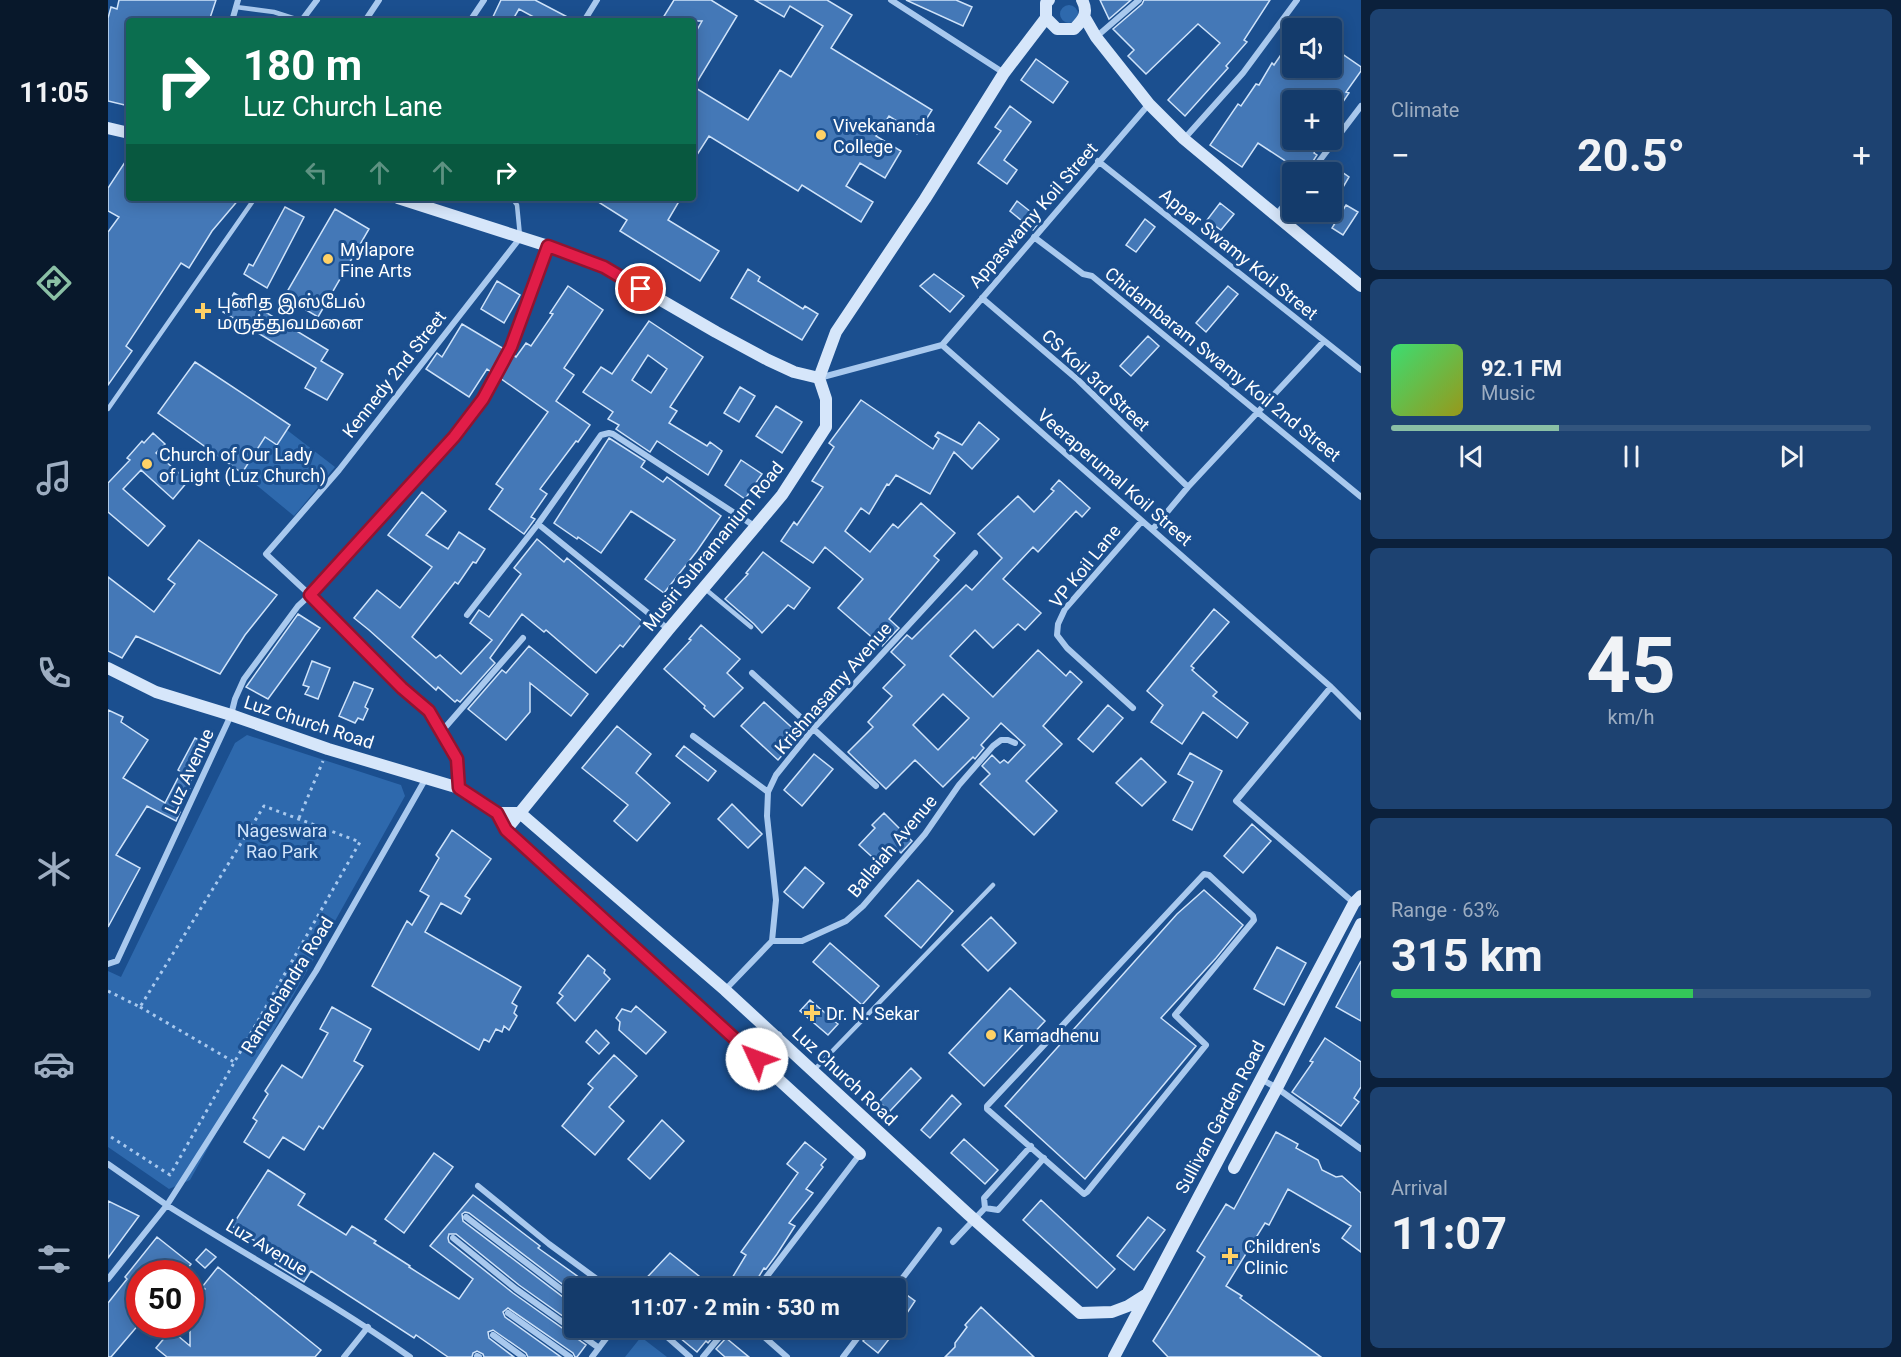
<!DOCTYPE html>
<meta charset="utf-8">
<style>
:root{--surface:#143b6b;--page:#1d4271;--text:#f1f3f6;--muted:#9dadc1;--line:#33557e;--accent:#8abfa5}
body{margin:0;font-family:Roboto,"Noto Sans Tamil",sans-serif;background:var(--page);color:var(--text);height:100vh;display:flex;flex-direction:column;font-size:22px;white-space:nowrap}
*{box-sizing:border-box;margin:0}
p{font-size:20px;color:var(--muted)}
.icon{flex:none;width:33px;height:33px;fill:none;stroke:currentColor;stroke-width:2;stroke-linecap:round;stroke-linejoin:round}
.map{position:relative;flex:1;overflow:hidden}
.side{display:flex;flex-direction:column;gap:9px;padding:9px;background:#0b203b;width:540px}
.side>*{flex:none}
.guide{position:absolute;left:18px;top:18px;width:570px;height:183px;border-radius:6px;box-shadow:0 3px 15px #0003,0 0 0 2px var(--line);background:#0b6e4f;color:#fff;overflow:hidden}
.controls{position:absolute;left:1174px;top:18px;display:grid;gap:12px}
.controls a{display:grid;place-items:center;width:60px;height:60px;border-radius:6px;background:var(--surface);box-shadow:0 3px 15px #0003,0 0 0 2px var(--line);font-size:30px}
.speed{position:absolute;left:18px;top:1260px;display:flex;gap:12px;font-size:30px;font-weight:700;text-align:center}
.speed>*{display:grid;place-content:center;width:78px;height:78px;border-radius:50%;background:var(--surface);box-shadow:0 3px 15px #0003,0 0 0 2px var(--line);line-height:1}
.speed .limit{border:9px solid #d22;background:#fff;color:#111}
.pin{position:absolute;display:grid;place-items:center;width:51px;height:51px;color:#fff;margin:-26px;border:3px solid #fff;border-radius:50%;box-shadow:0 2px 6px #0007}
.me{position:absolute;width:66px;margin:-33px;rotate:313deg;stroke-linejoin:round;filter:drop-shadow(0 0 4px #0008)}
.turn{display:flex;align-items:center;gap:21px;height:126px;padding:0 18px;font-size:27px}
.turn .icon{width:78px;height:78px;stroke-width:2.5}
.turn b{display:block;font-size:42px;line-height:51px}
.lanes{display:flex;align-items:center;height:57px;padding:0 18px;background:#0003;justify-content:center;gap:30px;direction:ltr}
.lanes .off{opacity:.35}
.big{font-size:45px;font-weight:700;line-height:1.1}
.side .card{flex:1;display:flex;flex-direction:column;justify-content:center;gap:9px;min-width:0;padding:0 21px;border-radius:9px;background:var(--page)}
.side .dial{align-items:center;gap:0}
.dial b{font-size:78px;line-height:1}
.song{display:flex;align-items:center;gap:18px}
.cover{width:72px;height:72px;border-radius:9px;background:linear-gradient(135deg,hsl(140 70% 55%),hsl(60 70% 35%))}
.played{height:6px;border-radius:3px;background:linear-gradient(90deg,var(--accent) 35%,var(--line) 35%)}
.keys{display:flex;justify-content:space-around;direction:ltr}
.heat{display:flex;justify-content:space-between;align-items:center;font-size:33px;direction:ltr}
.charge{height:9px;border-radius:4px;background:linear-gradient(90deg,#34c759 63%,var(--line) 0)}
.trip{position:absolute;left:456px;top:1278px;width:342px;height:60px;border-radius:6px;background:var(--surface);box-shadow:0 3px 15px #0003,0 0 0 2px var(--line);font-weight:700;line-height:60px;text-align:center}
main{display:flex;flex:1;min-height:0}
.tabs{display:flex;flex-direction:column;width:108px;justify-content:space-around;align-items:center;background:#08182b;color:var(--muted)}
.tabs .icon{width:42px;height:42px}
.tabs .on{color:var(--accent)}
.tabs b{font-size:27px;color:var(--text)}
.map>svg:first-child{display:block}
.green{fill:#2e69ad}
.building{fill:#4478b7;stroke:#cfe3fa;stroke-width:1.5;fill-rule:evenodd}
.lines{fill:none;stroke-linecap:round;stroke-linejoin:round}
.path{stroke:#a9c9ee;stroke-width:3;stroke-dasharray:3 4.5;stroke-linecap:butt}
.lane{stroke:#a9c9ee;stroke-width:4.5}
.street{stroke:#a9c9ee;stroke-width:6}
.secondary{stroke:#d6e6fa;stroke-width:12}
.route-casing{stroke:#92132f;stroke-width:15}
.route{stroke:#e11d48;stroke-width:10}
.poi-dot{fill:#ffd166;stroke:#1b4f8f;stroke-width:2}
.labels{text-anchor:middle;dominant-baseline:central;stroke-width:6;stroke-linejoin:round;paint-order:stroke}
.poi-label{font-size:18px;fill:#fff;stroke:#1b4f8f;text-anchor:start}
.street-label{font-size:18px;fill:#fff;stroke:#1b4f8f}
.park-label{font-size:18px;fill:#cfe3fa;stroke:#1b4f8f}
</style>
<main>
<nav class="tabs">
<b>11:05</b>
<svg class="icon on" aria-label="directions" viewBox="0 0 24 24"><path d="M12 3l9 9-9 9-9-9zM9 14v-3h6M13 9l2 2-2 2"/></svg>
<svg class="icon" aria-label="music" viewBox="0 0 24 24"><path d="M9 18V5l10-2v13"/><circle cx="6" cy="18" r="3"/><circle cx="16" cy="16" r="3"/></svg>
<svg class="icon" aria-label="phone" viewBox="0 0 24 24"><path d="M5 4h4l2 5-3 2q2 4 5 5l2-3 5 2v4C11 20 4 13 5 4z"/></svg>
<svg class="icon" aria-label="climate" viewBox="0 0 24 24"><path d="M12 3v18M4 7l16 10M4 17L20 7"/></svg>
<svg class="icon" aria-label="car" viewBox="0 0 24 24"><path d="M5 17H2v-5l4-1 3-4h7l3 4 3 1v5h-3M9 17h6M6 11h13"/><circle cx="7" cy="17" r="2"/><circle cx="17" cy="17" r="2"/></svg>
<svg class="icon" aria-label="filters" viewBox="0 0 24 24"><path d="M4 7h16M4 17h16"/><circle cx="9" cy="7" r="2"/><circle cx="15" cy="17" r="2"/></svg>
</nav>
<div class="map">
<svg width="1253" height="1357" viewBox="0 0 1253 1357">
<rect width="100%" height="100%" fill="#1b4f8f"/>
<path class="green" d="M952 14a9 9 0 1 1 18 0a9 9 0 1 1-18 0Z
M179 430 227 467 186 516 134 473 157 437 169 445Z
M139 735 293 785 297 796 82 1180 61 1189 0 1147V971L13 977 127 743Z
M533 1337 559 1357H517Z"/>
<path class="building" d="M11 0H108L101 21H21V106L0 101V18L3 7 9 9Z
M393 0H427L467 21H433L411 9 404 21H383Z
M566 0H603L629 16 586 87 640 120 672 70 683 77 715 26 682 6 676 17 647 0H719L744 15 723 48 824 110 809 134 781 116 768 136 793 151 777 178 752 163 738 186 765 202 753 222 694 185 690 191 601 136 585 161V37L594 21H553Z
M798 0H848L864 7 855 26Z
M992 0H1023L1001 19Z
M1036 0H1162L1136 40 1139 42 1118 66 1120 68 1077 116 1060 100 1112 43 1090 24 1038 74 1020 56 1026 50 1005 29 1034 4Z
M1185 37V68H1224V47L1253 67V71L1238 92 1241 93 1224 118V100H1185V140H1200L1210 146 1206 153 1209 155 1198 172H1194L1150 143 1134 167 1102 145 1130 104 1133 106 1148 84 1151 85 1164 63 1166 65Z
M928 59 960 82 945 103 913 80Z
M902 106 923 122 896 160 909 170 899 184 870 163 893 131 887 127Z
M21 156V198H132L104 231 81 268 73 263 18 346 24 351 0 385V232L11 217 0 211V188Z
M1218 161 1241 177 1234 189 1224 182V172H1209Z
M484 198H573L560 220 611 251 592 281 512 231 519 220Z
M909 201 933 220 925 230 902 211Z
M1112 203 1126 214 1113 230 1099 220Z
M1238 205 1250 212 1235 235 1224 228Z
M177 207 196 217 159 288 136 274 141 264 145 266Z
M227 209 261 229 210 317 176 297Z
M1037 219 1047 227 1028 252 1018 245Z
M640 269 652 277 650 281 695 309 697 306 710 314 694 340 623 298Z
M826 274 856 296 842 312 812 286Z
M389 281 412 295 396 323 373 309Z
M460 286 495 310 456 368 466 375 448 401 482 425 470 442 468 441 432 489 439 494 423 517 427 519 416 534 381 509 395 489 388 484 440 412 392 378 405 354 408 357 418 343 423 346 445 314 442 313Z
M1120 286 1130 294 1098 332 1088 323Z
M126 293 220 350 213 361 235 374 219 400 197 388 208 368 115 312Z
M541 321 595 357 562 407 569 411 561 423 599 446 602 442 614 451 600 475 549 441 542 452 508 429 511 425 500 419 505 412 475 392 493 367 504 374ZM540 355 559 369 543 393 524 380Z
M354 324 396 349 383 372 379 369 361 397 318 369 329 353 334 357Z
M1040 336 1051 346 1023 376 1012 366Z
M87 362 182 425 169 445 157 437 134 473 50 413Z
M632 387 647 396 631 422 616 413Z
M753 400 825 449 831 439 827 436 830 432 854 445 871 422 891 439 864 469 846 452 822 494 788 475 781 485 779 484 761 514 753 508 737 531 762 552 785 524 790 528 813 503 847 533 826 556 831 560 781 619 791 628 774 646 730 608 755 579 717 547 705 563 673 541 686 522 689 525 715 487 704 481 726 447 721 443Z
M668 406 694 422 674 453 648 436Z
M45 433 57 444 48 453 80 481 65 499 33 470 15 489 57 526 40 546 0 512V483L22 460 19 458 34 441 36 443Z
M501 438 537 461 533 467 555 482 559 477 613 516 589 551 556 593 537 579 567 540 523 511 493 553 470 537 469 539 446 523Z
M633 460 654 474 637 499 617 485Z
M951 480 982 508 974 517 968 511 930 552 925 547 895 579 933 613 917 630 910 624 885 648 867 630 842 656 885 697 930 650 958 676 962 671 974 682 935 726 954 744 918 781 949 811 926 835 872 784 882 774 874 766 884 755 892 763 896 760 900 763 917 745 893 723 873 745 876 748 867 759 865 757 835 787 807 760 778 789 740 752 765 727 760 722 784 696 775 688 797 665 783 652 799 635 804 639 858 585 864 590 894 558 870 534 910 496 926 512 946 491 943 489ZM835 694 861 718 830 750 805 725Z
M314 492 338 511 318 535 340 549 351 532 377 549 368 563 365 562 350 584 347 582 304 637 328 658 332 655 353 674 384 640 362 623 371 610 381 617 413 574 406 568 429 539 456 562 459 558 535 622 515 647 512 645 488 673 438 630 436 632 414 614 382 658 387 663 352 702 349 700 347 702 330 687 328 690 261 630 246 618 269 590 292 608 324 567 280 535Z
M91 540 169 595 137 635 112 674 28 636 14 658 0 651V577L46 612 67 584 60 579Z
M655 552 702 588 686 609 680 605 654 633 646 624 617 599 640 574 638 573Z
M1106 609 1121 622 1083 666 1086 668 1084 670 1109 692 1105 696 1140 723 1129 738 1095 712 1074 744 1043 722 1055 705 1039 691Z
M190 614 212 628 160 699 138 687Z
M593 625 632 659 619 673 635 688 606 717 596 708 597 706 556 669 583 640 581 639Z
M421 646 480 694 463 716 422 683V712L398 740 360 709 394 670 398 673Z
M204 661 222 668 210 699 197 694 201 687 195 685Z
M246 682 265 689 257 707 260 709 255 720 250 718 247 723 231 716Z
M656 702 692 735 670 760 633 726Z
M1000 705 1015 718 985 752 970 739Z
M0 710 15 717 13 722 40 740 15 778 57 803 73 772 70 770 87 738 101 745 80 786 82 788 70 811 72 812 68 821 39 806 8 855 32 868 0 927Z
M509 726 543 754 528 773 562 803 529 841 506 821 520 805 474 768Z
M576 746 608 771 600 781 568 756Z
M1082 753 1114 771 1084 830 1065 820 1085 782 1070 774Z
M706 754 725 769 694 806 676 790Z
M1033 758 1058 782 1034 806 1008 783Z
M624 804 654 834 640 848 610 819Z
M776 813 804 841 793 853 789 849 773 865 751 845 767 828 764 825Z
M1144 824 1163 841 1135 873 1116 856Z
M344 830 383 859 357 896 362 899 353 914 333 903 317 932 413 987 404 1003 409 1006 406 1013 409 1016 401 1030 396 1026 394 1032 388 1029 381 1042 376 1039 371 1050 264 986 299 921 304 925 321 896 312 891 331 858 328 855Z
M697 867 716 883 695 908 676 892Z
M810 880 845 911 813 948 777 916Z
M1096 890 1135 925 1108 958 1053 1018 1088 1046 977 1179 897 1106 1069 914Z
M883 917 908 943 880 971 854 945Z
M722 943 771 986 754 1005 705 962Z
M1169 947 1198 963 1176 1005 1146 989Z
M480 955 497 970 496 973 502 979 467 1021 449 1003 455 996 451 993Z
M1253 961V1021L1228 1007Z
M902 988 937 1021 876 1086 841 1053Z
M702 1000 730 1024 720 1035 692 1011Z
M528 1006 558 1032 538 1054 511 1030 512 1022 508 1018 514 1009 523 1012Z
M224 1007 263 1029 246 1061 255 1066 215 1129 211 1126 196 1150 175 1137 161 1158 136 1142 149 1121 145 1118 160 1094 157 1091 174 1065 194 1078 220 1033 212 1029Z
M488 1030 501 1043 491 1054 478 1042Z
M1217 1038 1253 1062V1087L1246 1098 1251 1102 1233 1126 1184 1092 1205 1062 1202 1061Z
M506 1055 529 1076 501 1107 516 1121 487 1155 454 1126 485 1088 480 1084Z
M803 1068 813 1078 782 1111 771 1102Z
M844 1095 853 1104 822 1138 813 1130Z
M554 1120 576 1141 542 1179 520 1159Z
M1168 1132 1190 1144 1188 1148 1210 1160 1214 1170 1228 1177 1234 1176 1253 1193V1252L1234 1238 1243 1226 1180 1189 1161 1225 1157 1223 1118 1286 1134 1296 1132 1298 1213 1357H1060L1045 1341 1097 1257 1089 1251 1118 1204 1126 1209Z
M856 1139 890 1170 877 1184 843 1153Z
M697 1142 718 1159 713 1165 715 1167 698 1189 705 1193 681 1223 687 1226 669 1254 658 1269 656 1268 644 1288H618L638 1255 633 1252 690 1173 679 1164Z
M326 1153 345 1167 296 1233 277 1219Z
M160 1170 197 1194 190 1205 238 1235 244 1226 268 1241 266 1243 302 1266 301 1267 351 1299 365 1279 322 1246 365 1195 432 1246 430 1248 486 1288H466V1293L361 1213 357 1212 354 1214 355 1221 463 1303 466 1304V1324L411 1285 348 1234H341L340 1238 341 1242 405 1293 478 1345 469 1357H467L465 1353 400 1308 395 1312 397 1317 453 1357H420L418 1353 385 1330 380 1332 381 1338 406 1357H376L375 1354 369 1351 365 1353 364 1357H340L308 1335 306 1338 203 1271 196 1282 167 1264 172 1257 124 1226Z
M933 1200 1007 1269 989 1288 915 1220Z
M0 1201 31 1216 0 1258Z
M1040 1217 1057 1230 1026 1270 1009 1256Z
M49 1237 83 1264 75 1274H32V1323L3 1357H0V1303L19 1279 17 1277Z
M98 1249 108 1257 97 1268 88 1260Z
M562 1253 606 1288H529Z
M110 1267 213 1350 207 1357H59L48 1348 63 1330 82 1346V1308L97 1289 94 1287Z
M792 1290 807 1301 789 1328H790L770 1353 755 1341 766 1328H788V1293Z
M873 1307 926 1357H837L847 1347V1343L859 1327 857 1325Z
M560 1328H609L608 1329 610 1331 600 1343 598 1341 589 1352Z
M618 1338 641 1357H617L608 1349Z"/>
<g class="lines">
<path class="path" d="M191 818 215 761
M0 991 32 1007 156 806 252 842 62 1175 0 1135
M32 1007 126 1062"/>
<path class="lane" d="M128 7 166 12 194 21
M404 198 409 205 412 236
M0 409 147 198
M596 588 643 627
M705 1071 885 885"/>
<path class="street" d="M783 0 896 73
M194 20 209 0
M124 21 130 0
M257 21 271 0
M362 21 376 0
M476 21 489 0
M988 37 1031 0
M1076 139 1135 73 1189 0
M990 161 1253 370
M1203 172 1253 106
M1168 215 1185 195
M926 237 975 274 984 276 1253 497
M874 298 970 380 1080 487
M834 345 1223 687 1253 717
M834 345 1041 104
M711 378 834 345
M430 524 560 629
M1045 529 1080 487 1216 341
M359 615 430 524 493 435 501 433 505 434 648 527
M644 673 768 786
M1223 687 1128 801 1246 903
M1025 708 959 648 949 635 950 624 957 609 1034 521
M334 731 415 638
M585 736 660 792
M351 787 349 759 321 711 294 688 202 595 158 554 231 470 412 238
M1096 874 1101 875 1145 916 1146 920 1067 1015 1098 1045 979 1192 976 1194 879 1109V1106Z
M664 941H694L738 921 755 906 817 834 851 785 885 746 893 740H900L907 743
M0 964 9 961 123 715 127 699 136 679 190 606 202 595 346 437 375 399 403 347 440 246
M617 990 664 941 668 900 659 816 660 792 668 775 705 729 867 553
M1153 1079 1169 1088 1253 1149
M0 1164C20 1178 40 1192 60 1206 141 1257 224 1302 302 1357
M370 1186 441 1244 501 1288
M877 1208 890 1210 936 1158
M358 1217 466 1299
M345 1238 408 1289 491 1348
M845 1242 877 1208 876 1198 923 1146
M0 1279 59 1205 208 971 318 778
M650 1288 752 1154
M787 1288 831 1230
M400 1313 462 1357
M549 1328 582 1357
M646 1328 679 1357
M385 1335 415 1357
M369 1356 371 1357
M236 1357 260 1327
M484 1357 506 1328
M595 1357 619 1328
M735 1357 757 1328"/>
<path class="secondary" d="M938 18 949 29H966C975 20 981 13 974 0
M938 18V3L941 0
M977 18 988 37 1041 104 1076 139 1253 286
M0 128 21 133
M290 198 440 246 496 267 608 332 660 360 686 372 711 378
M711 378 728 332 817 199 896 73 938 18
M0 668 48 692 123 715 220 749 351 788 389 813 398 830 752 1154
M389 813H412L617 990 860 1214 972 1313 1004 1312 1020 1306 1039 1294
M398 830 561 629 674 495 718 427V399L711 378
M649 1060 669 1037
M1126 1168 1169 1088 1253 924
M1006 1357 1246 903 1253 896"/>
</g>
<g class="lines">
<defs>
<path id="route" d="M533 289 496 267 440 246 403 347 375 399 346 437 202 595 294 688 321 711 349 759 351 788 389 813 398 830 649 1059"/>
</defs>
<use href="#route" class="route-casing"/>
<use href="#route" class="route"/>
</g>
<g class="poi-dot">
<circle cx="713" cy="135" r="6"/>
<circle cx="220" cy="259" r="6"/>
<path d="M92 302h6v6h6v6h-6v6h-6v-6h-6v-6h6z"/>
<circle cx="39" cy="464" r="6"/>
<path d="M701 1004h6v6h6v6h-6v6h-6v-6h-6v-6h6z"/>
<circle cx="883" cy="1035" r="6"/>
<path d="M1119 1247h6v6h6v6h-6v6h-6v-6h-6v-6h6z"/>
</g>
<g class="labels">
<g class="poi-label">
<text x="725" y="125">Vivekananda<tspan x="725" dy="21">College</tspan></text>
<text x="232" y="249">Mylapore<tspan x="232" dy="21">Fine Arts</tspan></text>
<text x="109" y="301">புனித இஸ்பேல்<tspan x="109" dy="21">மருத்துவமனை</tspan></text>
<text x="51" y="454">Church of Our Lady<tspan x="51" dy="21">of Light (Luz Church)</tspan></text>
<text x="718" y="1013">Dr. N. Sekar</text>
<text x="895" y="1035">Kamadhenu</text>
<text x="1136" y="1246">Children's<tspan x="1136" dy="21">Clinic</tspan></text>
</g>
<g class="street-label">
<text transform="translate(925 215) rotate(-49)">Appaswamy Koil Street</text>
<text transform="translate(1131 254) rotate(39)">Appar Swamy Koil Street</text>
<text transform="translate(1115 364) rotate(39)">Chidambaram Swamy Koil 2nd Street</text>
<text transform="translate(286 374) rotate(-52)">Kennedy 2nd Street</text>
<text transform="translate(988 380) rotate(43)">CS Koil 3rd Street</text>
<text transform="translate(1007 477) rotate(41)">Veeraperumal Koil Street</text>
<text transform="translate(605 546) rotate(-51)">Musiri Subramanium Road</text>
<text transform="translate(977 566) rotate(-51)">VP Koil Lane</text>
<text transform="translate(725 688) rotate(-49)">Krishnasamy Avenue</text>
<text transform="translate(201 722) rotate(18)">Luz Church Road</text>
<text transform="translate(81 771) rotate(-65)">Luz Avenue</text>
<text transform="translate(784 846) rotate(-50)">Ballaiah Avenue</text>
<text transform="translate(179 985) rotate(-58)">Ramachandra Road</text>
<text transform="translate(737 1076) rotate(43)">Luz Church Road</text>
<text transform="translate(1112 1117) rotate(-62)">Sullivan Garden Road</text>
<text transform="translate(159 1247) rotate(31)">Luz Avenue</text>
</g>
<g class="park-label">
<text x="174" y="830">Nageswara<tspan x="174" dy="21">Rao Park</tspan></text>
</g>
</g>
</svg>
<div class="controls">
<a><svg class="icon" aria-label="sound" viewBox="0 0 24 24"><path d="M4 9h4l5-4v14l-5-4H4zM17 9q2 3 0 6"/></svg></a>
<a>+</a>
<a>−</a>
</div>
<div class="speed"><div class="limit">50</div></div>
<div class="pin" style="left:533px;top:289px;background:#d93025"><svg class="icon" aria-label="arrive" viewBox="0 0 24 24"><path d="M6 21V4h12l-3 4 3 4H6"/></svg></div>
<svg class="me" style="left:649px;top:1059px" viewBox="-20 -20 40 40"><circle r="19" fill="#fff"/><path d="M0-13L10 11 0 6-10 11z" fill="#e11d48"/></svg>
<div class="trip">11:07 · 2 min · 530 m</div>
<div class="guide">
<div class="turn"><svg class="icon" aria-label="right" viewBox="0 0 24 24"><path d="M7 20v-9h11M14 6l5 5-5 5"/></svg><div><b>180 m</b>Luz Church Lane</div></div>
<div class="lanes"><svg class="icon off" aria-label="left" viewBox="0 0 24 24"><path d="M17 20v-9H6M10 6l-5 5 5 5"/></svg><svg class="icon off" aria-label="ahead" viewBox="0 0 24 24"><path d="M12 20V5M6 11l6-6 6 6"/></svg><svg class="icon off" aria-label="ahead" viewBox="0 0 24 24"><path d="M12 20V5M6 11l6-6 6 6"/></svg><svg class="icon" aria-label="right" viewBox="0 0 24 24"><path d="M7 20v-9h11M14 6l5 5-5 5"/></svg></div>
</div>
</div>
<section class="side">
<div class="card"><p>Climate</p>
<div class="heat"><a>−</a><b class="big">20.5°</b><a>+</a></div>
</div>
<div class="card">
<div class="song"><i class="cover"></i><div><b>92.1 FM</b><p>Music</p></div></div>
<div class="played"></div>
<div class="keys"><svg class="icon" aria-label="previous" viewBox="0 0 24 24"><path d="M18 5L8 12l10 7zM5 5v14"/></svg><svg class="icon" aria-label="pause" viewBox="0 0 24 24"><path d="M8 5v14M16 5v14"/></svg><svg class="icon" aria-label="next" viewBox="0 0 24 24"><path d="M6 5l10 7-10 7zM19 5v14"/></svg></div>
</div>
<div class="card dial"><b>45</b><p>km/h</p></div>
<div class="card"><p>Range · 63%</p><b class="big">315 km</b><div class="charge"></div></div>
<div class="card"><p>Arrival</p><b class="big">11:07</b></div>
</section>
</main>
